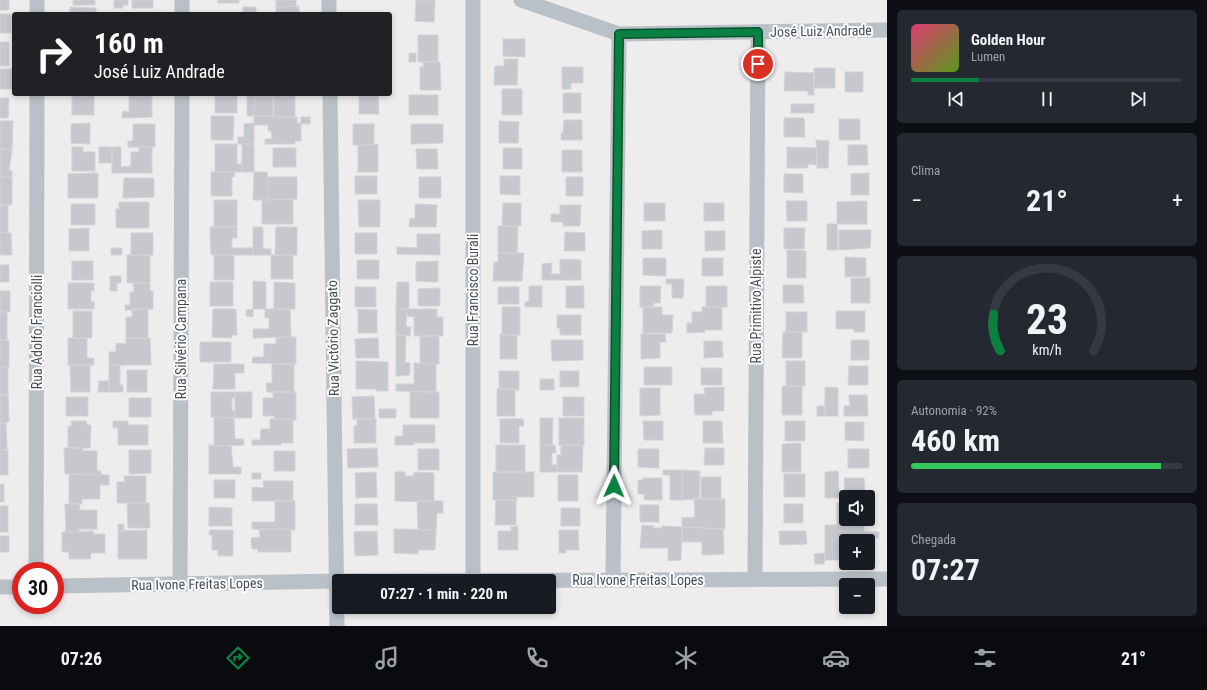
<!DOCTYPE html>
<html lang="pt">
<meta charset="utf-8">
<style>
:root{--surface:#171b24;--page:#242831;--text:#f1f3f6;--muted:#9ea1a6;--line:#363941;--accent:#0b8043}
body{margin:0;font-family:"Roboto Condensed",sans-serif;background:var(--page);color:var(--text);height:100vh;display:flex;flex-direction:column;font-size:15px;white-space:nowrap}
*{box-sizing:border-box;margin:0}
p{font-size:13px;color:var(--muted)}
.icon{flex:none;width:22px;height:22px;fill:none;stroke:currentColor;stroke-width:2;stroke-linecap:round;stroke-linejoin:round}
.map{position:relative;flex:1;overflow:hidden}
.details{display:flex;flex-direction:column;gap:10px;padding:10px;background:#0d0f14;width:320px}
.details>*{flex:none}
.top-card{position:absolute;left:12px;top:12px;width:380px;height:84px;border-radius:4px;box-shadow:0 2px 6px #0003;background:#202124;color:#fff;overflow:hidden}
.tools{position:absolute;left:839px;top:490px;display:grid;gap:8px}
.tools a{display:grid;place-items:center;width:36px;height:36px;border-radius:4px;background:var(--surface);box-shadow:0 2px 6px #0003;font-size:20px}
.speed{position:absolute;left:12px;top:562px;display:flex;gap:8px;font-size:20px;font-weight:700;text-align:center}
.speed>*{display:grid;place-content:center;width:52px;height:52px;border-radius:50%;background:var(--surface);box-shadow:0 2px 6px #0003;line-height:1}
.speed .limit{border:6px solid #d22;background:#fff;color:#111}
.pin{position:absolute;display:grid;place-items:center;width:34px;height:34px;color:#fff;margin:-17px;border:2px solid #fff;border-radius:50%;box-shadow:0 1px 4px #0007}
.me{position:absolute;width:44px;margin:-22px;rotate:1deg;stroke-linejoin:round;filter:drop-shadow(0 0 3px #0008)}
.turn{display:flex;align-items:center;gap:14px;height:84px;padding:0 16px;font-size:18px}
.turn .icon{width:52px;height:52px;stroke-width:2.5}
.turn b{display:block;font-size:28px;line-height:34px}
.big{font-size:30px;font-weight:700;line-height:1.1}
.details .card{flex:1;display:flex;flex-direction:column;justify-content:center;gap:6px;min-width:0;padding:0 14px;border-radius:6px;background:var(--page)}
.details .dial{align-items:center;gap:0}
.dial svg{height:104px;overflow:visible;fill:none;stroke:var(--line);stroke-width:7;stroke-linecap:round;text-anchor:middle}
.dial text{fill:var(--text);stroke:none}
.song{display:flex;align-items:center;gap:12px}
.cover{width:48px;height:48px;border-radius:6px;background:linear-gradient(135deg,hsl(340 70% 55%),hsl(90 70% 35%))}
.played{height:4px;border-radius:2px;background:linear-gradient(90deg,var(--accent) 25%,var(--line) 25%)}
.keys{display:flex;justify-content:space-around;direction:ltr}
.heat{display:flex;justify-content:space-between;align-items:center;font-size:22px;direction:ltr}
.charge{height:6px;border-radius:3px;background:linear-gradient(90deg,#34c759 92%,var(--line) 0)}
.trip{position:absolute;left:332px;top:574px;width:224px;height:40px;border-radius:4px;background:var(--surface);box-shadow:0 2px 6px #0003;font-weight:700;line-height:40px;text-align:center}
.tab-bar{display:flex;height:64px;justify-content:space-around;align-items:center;background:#090b0e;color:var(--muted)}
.tab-bar .icon{width:28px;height:28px}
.tab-bar .current{color:var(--accent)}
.tab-bar b{font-size:18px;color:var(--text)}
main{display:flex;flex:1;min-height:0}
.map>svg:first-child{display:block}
.building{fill:#c7c8ce;stroke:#d1d2d7}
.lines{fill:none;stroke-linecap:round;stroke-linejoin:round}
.street{stroke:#b9c0c7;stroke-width:15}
.route-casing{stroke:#07532c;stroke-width:10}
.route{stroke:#0b8043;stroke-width:7}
.labels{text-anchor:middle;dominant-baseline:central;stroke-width:4;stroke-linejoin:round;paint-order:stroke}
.street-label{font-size:14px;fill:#474f57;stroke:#fff}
</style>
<main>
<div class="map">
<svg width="887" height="626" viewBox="0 0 887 626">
<rect width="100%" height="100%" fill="#eeecec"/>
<path class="building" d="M0 0H9V10H0Z
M73 0H95V5H73Z
M114 0H128V5H123V8H114Z
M132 0H153V8H132Z
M218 0H239V3H218Z
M276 0H296V6L276 7Z
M416 0H435L434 22 415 21Z
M299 6V14H276V7Z
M70 7 96 8V14H70Z
M243 7H256V14H243Z
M0 14H11V33H0Z
M418 35H438V62H418Z
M503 39H525V57L503 56Z
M0 42H9V66H0Z
M409 53H416V62H409Z
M504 59H518L517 85H494L495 66H504Z
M423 62H440L441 90H420V67H424Z
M562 67H583V83H571V89H562Z
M814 68H835V88H814Z
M0 69H13V89H0Z
M785 72 814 73V95H808V91H784Z
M845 72H863V92H845Z
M502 89H522V115H502Z
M563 93H581V113H563Z
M129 94H152V117L122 118 123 111 129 112Z
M215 94H237V113H215Z
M247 94H255L254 116H247Z
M255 94H273V116H254Z
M274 94H295V117H274Z
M72 95H94V115H72Z
M359 95H378L379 114H359Z
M409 95H438V115H409Z
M0 98H9L8 118H0Z
M791 104H814V113H791Z
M211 116H234L233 140H211Z
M254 116 297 117V123H301V141H295V144H265V139H272L271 131H268V125H254Z
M301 117H310V124H301Z
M784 118H804L805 137H784Z
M839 119H860V140H839Z
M564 120H582V140H561V133H563Z
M0 121H13L12 149H0Z
M499 121 519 122 518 143H499Z
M90 123V144L71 143V124Z
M254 123V144H238V137H244V124Z
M133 124H155V147H128V141H133Z
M353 124H374V145H353Z
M411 124H443V143L411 144Z
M816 140 829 141 828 168H817Z
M215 144H237V164H242V172H215Z
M242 144H254V172H242Z
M378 144V172H358V145Z
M848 145H867L868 165H848Z
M72 147H83V152H95V171H72Z
M99 147H112V163H99Z
M112 147H121V167L131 166V152H139V147H152V173H112Z
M787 147 817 148V165L808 164V168H787Z
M273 148H296V167H273Z
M503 148H522V169H503Z
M0 149H12L9 171H12V177H0Z
M416 149H437L438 169H417Z
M562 150H582V172H562Z
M211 172H234L235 177H232V196H211Z
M254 172H267L268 200H253Z
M98 173V198H68V174Z
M869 173V195H851V174Z
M784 174H803V193L784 192Z
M355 176H377V194H355Z
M500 176H520V195L500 194Z
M0 177H12V205L0 204Z
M267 177H297V199L268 200Z
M419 177H441V198H419Z
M566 177H583V196H566Z
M124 178H154V197L123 198Z
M293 199V224H262V200Z
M214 200H237V227H214Z
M358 200H380V227H359Z
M786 201H807V221H787Z
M867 201V224H837V202Z
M119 202H149V228H116V209H119Z
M503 203H521V226H502Z
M644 203H665V221H644Z
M704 203H724V221H704Z
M71 204H95V225H71Z
M415 204 437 205 436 227H409L410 218 415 219Z
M0 205H8V233L0 232Z
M560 205H581L580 226H563V222H551V214H560Z
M827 224H837L838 250H827Z
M498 226H518L517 254 498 253Z
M210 227H237V238H232V248H253V255H211Z
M253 227H263V249H271V255H253Z
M276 227H297V255H275Z
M89 228V251H69V229Z
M784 228H805L804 249H784Z
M662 230V249H642V231Z
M839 230H871L870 248 839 250Z
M705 231H725V250L705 251Z
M0 232 11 233 12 255H0Z
M565 232 585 233V251H564Z
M131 233H153V255H131Z
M355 233H377V254H355Z
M417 234H440V255L397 254V247L417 248Z
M111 248H122V255H111Z
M787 250 806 251V278H787Z
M498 253H524L522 281H493L494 262H498Z
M127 255H150V283H127Z
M214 255H234V280H214Z
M271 255H293V279H271Z
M845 257 866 258V276L845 277Z
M643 258H666V276L643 275Z
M702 258H723V276H702Z
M560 259 581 260V280H542V264L552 263 551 274H560Z
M357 260H379V279H357Z
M72 261H93V280H72Z
M438 261V282L416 281V262Z
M0 265H9V282H0Z
M110 276H121V283H110Z
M851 278H870V303H851Z
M666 279H684L683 298H672V284H666Z
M253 281 266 282V309H253Z
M210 282H233V306H210Z
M274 282 295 283V309H274Z
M397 282H409V309H396Z
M68 283H94V291H91V302H94V309H68Z
M110 283H117V291H110Z
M133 283H150V291H153V309L125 310V305H130V292H134Z
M783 285H803L804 303H783Z
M529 286H542V307H525V302H529Z
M566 286H584V308H566Z
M640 286H661L660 303H654L653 307H640Z
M706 286H727V307H706Z
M355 287H376V307H355Z
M498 287H519V304H498Z
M440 288V306H418V289Z
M0 291H10V312H0Z
M502 307H520V335H502Z
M643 307H662V315H673L672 333H643Z
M702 307H722V330H705V332L687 333V323H692V312H702Z
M132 309H148V338H126V317H132Z
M213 309H236L237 335H232V338L212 337Z
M253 309V317L246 316V310Z
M265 309H290L291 337 253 338V329H269V318H265Z
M358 309 377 310V333H358Z
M396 309H407L406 327H411L410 336 396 335Z
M407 309H437V317H443V336H414V317L407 316Z
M73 311H92V338H73Z
M836 311H865V332H854V329H836Z
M0 312H7V340H0Z
M786 312H807V332H786Z
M557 315H581V335H560V328H557Z
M783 332H802V358H782Z
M500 334 517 335V359H500Z
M641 334H665L666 342H660V358L641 359Z
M396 335H406L405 363 396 362Z
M420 336H439V364L420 363Z
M296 337V364L252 363 253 357H264V344H276V338Z
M68 338H87V358H94V365H68Z
M126 338H150L151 365H109V352H116V343L126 344Z
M378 338 379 358H356L355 339Z
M0 340H9V367H0Z
M551 340H583V360L552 361Z
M851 340H869V360H851Z
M704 341H722L723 357 704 358Z
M200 342H231V362H200Z
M356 361 388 362V391H376V389H356Z
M786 361H805V386H786Z
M396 362 410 363V375L396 376Z
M414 363 436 364V392L396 391V384H414Z
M214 364H244V373H235V389H213Z
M272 364H294V392H267L266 383H272Z
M70 365H90V392H71Z
M109 365H120V385H123V392H109Z
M849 366H868V385H848Z
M0 367H8V395H0Z
M644 367H672V385H644Z
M701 368H722V385H701Z
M127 370H147V392H127Z
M499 371H519V390L499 389Z
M560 371H579V387H560Z
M540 379H554V390H540Z
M99 381H109V392H98Z
M782 386H802V415H782Z
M724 387V411H712V415H695L694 394H705L704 388Z
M825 387 838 388V416H825Z
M640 388H660V415L640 416Z
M497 389H515V416H497Z
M211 392H235V398H232V411H235V418L211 417Z
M235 392H252V418H235Z
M273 392H296V420L274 419V416H263V398H273Z
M410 392H439V418H410Z
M8 394 9 422 0 423V395Z
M849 395H867L868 416H844V406H850Z
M374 396 375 419H353L352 397Z
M66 397H88V416H66Z
M563 397H584V416H563Z
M129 398H151V417H129Z
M817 406H825V416H817Z
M379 409H396V418H379Z
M214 417 234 418 235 439H244V445L214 446Z
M540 418H553L552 445H540Z
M559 418H584V445H559Z
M270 419H293V443H281V445H252V440H260L261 429H270Z
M357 419H376V443H354V426H357Z
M500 419H523L524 426H519V443H500Z
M71 421H86L87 425H91L90 448H68V426H72Z
M113 421H128V425H148V445H118V428H113Z
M643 421H663V440H644Z
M703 421H722L723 443H703Z
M785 421H805V441H785Z
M845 422H864V441L845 440Z
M0 423H6L7 450H0Z
M403 425H435V443H414V445H395V436H403Z
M801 443V472H782V444Z
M209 445 231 446 233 467H241V474H209Z
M496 445H525V472H496Z
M540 445H555L556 453H552V465H557V472H540Z
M561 445H583L582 472H557V455H561Z
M64 448H83V451H97V471H101V475L65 474Z
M377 448 378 467 348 468 347 449Z
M705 448H724V465H704Z
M418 449H439V470H418Z
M638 449H659V468L638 467Z
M848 449H869V468H848Z
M0 450H8V475H0Z
M129 450H151V473L129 474Z
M274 451H295V471H274Z
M663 470H682V500H670V475H663Z
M682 470 700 471 699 499 682 500Z
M838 471 839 498H825V472Z
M376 472 377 497 356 498 355 473Z
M395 472H405V476H414V472L434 473V502L395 501Z
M493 472H534V497H517V500H493Z
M252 473H261V479H252Z
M69 474 109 475V485H100V499H82V504H69Z
M784 474H805V497H784Z
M558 475H578V501H558Z
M124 476H146V503H117V482H125Z
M701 477H721V499H701Z
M643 478H662V500H644V494H638V480H643Z
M844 478H864L865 495 845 496Z
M214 480H235V498H214Z
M263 481H293V501H252V487L264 488Z
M0 484H4V502H0Z
M694 499H725V529L682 527V518L695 517Z
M496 500H516V525H495Z
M275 501H295V530L252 529V522H275Z
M417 501H443V513H437L436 530 418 529Z
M127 503H149L150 528H128Z
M837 503H846V519H868V525H837Z
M65 504H79L80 510H97V529H79V532H66Z
M355 504H377L378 525H355Z
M784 504H803V523H784Z
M640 505H659V522H640Z
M0 506H8V532H0Z
M209 507 232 508V526H209Z
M561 508H580V526H561Z
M118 524H124V531H118Z
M642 525 654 526V528H662V526L682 527 681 560 668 561V548H640Z
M825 525H864V531L879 532V538H864V541H846V560H825Z
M518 526V550H498V531H511V527Z
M682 527 723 529 724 554 702 555V542H682Z
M259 529H291V552H258V549H252L251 538 260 537Z
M394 529 436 530 435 550H418V554L394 553Z
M147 530V559H118V531Z
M210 530H233V556H218V550H212V535H209Z
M559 530H578L579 550H566V553H559Z
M93 531V534H105V553H91L90 559H69V552H62V532Z
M377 531 378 555 355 556 354 532Z
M779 531H806L807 544 780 545Z
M0 536H9V552H0Z
M825 553 824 564H815L814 554Z"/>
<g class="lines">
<path class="street" d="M329 0V14
M473 0V580
M521 0 619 34 887 30
M37 14V0
M182 14V0
M330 94 337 626
M36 571 37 94
M755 579 758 32
M613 580 619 34
M341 581 887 579
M180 584 182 94
M55 586 339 581
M0 587H21"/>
</g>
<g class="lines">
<defs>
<path id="route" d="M614 486 619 34 758 32V64"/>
</defs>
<use href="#route" class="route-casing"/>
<use href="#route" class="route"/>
</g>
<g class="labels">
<g class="street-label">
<text transform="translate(821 31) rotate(-1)">José Luiz Andrade</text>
<text transform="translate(473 290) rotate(-90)">Rua Francisco Burali</text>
<text transform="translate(756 306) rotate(-90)">Rua Primitivo Alpiste</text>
<text transform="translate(37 332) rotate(-90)">Rua Adolfo Franciolli</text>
<text transform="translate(333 338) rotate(-91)">Rua Victório Zaggato</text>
<text transform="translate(181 339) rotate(-90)">Rua Silvério Campana</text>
<text x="638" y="580">Rua Ivone Freitas Lopes</text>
<text transform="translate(197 584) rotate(-1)">Rua Ivone Freitas Lopes</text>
</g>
</g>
</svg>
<div class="tools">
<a><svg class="icon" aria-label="sound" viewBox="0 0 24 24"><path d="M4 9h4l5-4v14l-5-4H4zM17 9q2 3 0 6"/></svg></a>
<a>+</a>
<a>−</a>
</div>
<div class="speed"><div class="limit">30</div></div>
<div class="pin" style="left:758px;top:64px;background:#d93025"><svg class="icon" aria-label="arrive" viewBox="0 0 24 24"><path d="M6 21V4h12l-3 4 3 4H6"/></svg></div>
<svg class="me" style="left:614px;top:486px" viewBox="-20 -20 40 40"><path d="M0-17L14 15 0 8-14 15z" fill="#0b8043" stroke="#fff" stroke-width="4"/></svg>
<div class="trip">07:27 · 1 min · 220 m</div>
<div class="top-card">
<div class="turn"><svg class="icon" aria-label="right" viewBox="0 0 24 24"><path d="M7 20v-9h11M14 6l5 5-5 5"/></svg><div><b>160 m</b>José Luiz Andrade</div></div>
</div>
</div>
<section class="details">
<div class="card">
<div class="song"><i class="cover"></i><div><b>Golden Hour</b><p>Lumen</p></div></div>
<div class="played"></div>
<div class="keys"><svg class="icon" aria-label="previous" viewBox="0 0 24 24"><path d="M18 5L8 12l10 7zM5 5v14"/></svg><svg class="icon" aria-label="pause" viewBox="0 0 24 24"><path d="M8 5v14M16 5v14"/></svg><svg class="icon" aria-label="next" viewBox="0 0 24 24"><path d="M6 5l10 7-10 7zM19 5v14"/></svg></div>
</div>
<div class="card"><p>Clima</p>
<div class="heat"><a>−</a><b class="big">21°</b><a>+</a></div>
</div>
<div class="card dial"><svg viewBox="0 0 100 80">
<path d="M14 69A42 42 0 1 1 86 69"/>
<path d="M14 69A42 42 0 0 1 9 41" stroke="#0b8043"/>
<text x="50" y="56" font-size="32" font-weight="700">23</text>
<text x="50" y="72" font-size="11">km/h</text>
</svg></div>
<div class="card"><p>Autonomia · 92%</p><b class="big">460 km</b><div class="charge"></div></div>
<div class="card"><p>Chegada</p><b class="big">07:27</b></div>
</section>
</main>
<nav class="tab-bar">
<b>07:26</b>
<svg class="icon current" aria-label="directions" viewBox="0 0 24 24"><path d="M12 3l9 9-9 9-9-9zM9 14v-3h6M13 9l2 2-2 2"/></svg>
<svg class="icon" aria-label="music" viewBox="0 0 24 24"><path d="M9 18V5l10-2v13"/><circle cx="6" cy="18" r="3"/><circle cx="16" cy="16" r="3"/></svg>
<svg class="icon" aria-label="phone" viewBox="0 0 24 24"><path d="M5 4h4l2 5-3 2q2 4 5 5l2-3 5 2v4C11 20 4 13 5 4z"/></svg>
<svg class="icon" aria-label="climate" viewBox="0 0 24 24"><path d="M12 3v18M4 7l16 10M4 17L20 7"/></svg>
<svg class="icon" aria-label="car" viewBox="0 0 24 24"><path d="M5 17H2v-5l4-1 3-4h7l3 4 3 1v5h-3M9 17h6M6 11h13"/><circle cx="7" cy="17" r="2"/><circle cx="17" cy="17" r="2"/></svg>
<svg class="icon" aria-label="filters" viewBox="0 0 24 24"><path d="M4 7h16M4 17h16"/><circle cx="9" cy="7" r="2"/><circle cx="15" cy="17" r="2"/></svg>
<b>21°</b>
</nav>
